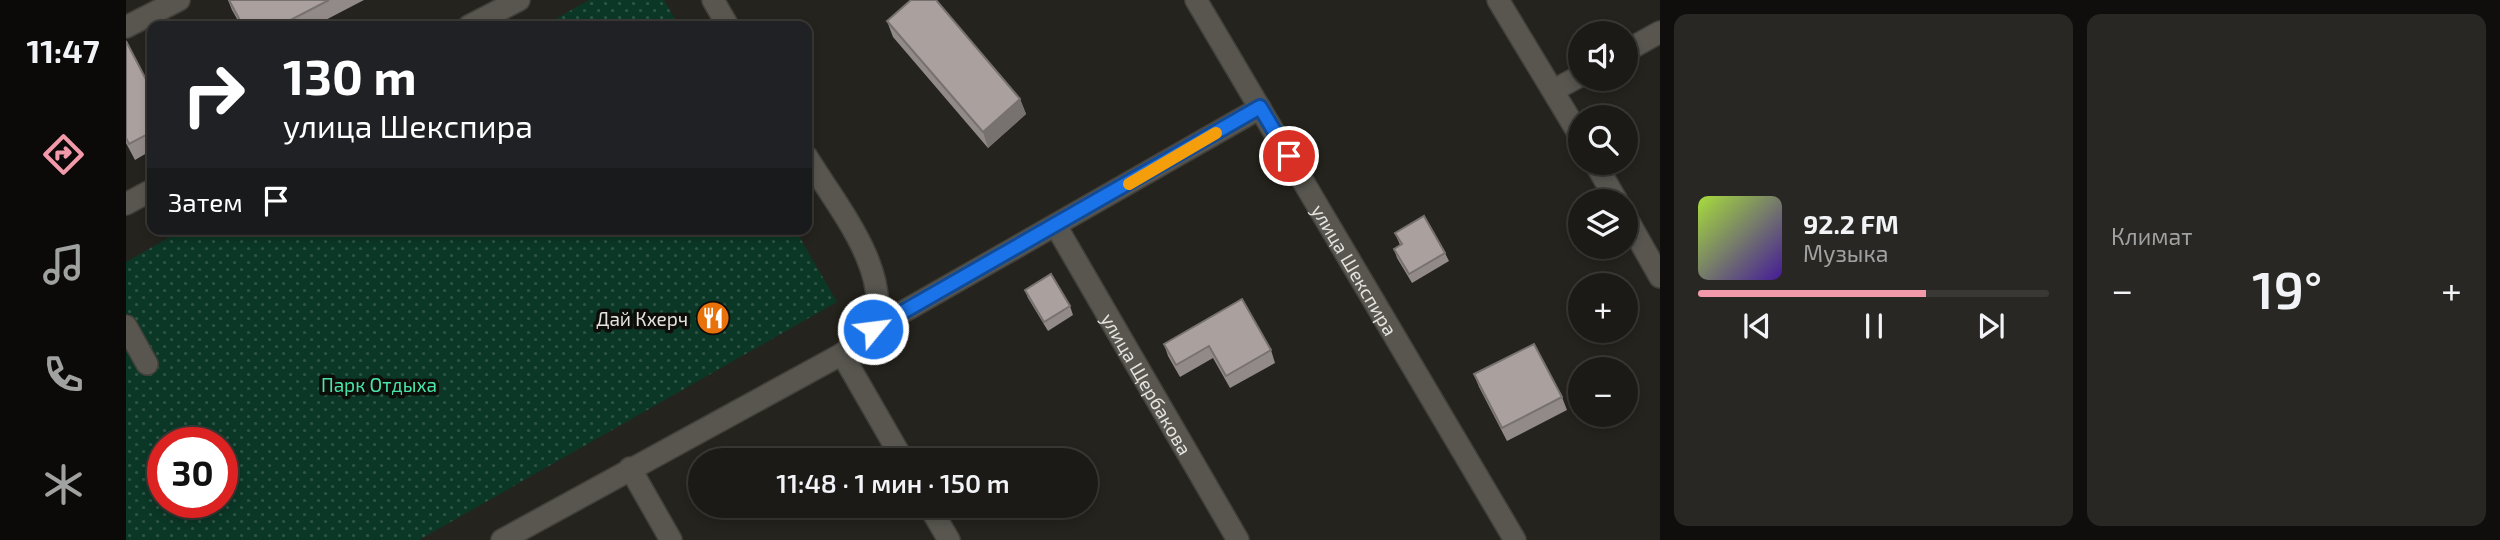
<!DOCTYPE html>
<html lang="ru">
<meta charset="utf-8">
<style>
:root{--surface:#1c1a16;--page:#292723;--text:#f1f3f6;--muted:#a0a1a1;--line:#3a3835;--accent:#f39aaa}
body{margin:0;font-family:"Exo 2",sans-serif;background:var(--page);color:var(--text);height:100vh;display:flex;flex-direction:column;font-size:26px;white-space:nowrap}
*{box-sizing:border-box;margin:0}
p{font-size:23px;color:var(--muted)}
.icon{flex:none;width:38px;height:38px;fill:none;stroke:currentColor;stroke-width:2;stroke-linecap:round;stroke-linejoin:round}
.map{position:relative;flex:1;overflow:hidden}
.side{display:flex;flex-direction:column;gap:14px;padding:14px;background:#0f0e0c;width:840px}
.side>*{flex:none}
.banner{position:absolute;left:21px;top:21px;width:665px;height:214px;border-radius:14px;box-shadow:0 4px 10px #0003,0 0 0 2px var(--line);background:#202124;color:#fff;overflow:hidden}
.fabs{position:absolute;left:1442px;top:21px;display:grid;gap:14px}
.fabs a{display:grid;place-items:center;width:70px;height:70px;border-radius:50%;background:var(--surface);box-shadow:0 4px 10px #0003,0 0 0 2px var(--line);font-size:35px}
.speed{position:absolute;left:21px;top:427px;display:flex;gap:14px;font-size:35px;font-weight:700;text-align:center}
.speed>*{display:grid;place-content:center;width:91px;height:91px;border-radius:50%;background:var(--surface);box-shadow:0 4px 10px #0003,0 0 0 2px var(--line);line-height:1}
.speed .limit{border:10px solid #d22;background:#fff;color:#111}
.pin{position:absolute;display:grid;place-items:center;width:60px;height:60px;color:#fff;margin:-30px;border:4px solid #fff;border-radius:50%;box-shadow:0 2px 7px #0007}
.me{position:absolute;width:77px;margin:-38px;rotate:61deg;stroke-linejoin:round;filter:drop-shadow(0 0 5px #0008)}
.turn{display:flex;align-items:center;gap:24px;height:147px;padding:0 21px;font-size:32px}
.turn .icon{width:91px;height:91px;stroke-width:2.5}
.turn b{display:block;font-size:49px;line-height:60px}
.then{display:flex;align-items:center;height:66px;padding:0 21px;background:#0003;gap:14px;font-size:26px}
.big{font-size:52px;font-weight:600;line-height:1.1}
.side .card{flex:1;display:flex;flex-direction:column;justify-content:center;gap:10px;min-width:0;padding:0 24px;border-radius:14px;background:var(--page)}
.song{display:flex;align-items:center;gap:21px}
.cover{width:84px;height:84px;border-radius:10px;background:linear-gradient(135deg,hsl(80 70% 55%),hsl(260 70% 35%))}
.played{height:7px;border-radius:4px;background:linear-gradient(90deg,var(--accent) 65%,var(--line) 65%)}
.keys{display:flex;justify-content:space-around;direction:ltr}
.heat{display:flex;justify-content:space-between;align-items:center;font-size:38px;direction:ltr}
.side .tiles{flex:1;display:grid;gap:14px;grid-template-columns:repeat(2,1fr)}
.trip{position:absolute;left:562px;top:448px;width:410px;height:70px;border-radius:35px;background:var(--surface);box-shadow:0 4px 10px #0003,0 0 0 2px var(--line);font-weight:600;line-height:70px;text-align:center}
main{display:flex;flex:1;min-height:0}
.tabs{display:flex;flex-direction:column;width:126px;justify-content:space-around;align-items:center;background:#0b0a09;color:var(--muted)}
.tabs .icon{width:49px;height:49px}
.tabs .active{color:var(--accent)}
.tabs b{font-size:32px;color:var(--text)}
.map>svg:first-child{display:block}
.park{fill:url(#park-dots);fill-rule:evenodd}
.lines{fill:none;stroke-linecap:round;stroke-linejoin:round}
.minor-casing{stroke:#42403b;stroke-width:24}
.minor{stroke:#58564f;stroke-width:21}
.wall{fill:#928a89}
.shaded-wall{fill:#77716f}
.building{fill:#aaa19f;stroke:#77716f;stroke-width:2}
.route-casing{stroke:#114b97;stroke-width:18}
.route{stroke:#1a73e8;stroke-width:12}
.slow{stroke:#f59e0b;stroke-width:12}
.labels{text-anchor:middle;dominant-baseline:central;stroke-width:7;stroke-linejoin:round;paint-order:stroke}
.street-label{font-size:19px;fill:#e5e3df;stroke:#0d0d0a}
.poi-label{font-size:19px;fill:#e5e3df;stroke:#0d0d0a;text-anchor:end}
.park-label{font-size:19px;fill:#49e5a7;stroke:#0d0d0a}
</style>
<main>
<nav class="tabs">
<b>11:47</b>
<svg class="icon active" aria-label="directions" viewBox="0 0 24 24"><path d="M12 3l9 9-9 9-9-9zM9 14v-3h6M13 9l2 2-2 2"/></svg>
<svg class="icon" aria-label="music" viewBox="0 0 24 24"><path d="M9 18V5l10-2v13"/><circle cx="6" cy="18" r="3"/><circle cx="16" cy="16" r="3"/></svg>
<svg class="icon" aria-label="phone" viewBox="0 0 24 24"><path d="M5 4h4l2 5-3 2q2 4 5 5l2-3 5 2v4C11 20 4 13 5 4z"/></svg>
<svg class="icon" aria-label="climate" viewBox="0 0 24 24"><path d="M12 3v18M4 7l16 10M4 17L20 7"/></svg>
</nav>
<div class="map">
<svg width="1534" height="540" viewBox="0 0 1534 540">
<defs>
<pattern id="park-dots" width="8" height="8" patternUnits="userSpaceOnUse" patternTransform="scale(1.75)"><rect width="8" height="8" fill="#0b3726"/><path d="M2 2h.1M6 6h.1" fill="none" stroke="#2e5445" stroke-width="1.8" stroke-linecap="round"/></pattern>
</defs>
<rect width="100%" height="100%" fill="#25231d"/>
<path class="park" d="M463 0H538L553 26H417Z
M58 229H669L711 302 293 540H0V262ZM37 443H96V502H37Z"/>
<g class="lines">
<defs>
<g id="minor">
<path d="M587 0 602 26"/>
<path id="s1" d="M1070 0 1389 540"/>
<path d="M1372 0 1454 136"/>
<path d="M343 26 393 0"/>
<path d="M0 27 53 0"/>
<path d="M1500 51 1534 32"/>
<path d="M1428 90 1454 76"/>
<path d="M681 157C710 205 768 273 747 329"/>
<path d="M1469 163 1491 201"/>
<path d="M0 204 26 190"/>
<path d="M1500 217 1534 277"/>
<path id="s2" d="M930 226 1112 540"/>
<path d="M0 326 21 364"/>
<path d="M716 354 777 460"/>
<path d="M504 468 545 540"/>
<path d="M803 506 823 540"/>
<path d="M376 540 716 354 747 329 1134 108"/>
</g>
</defs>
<use href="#minor" class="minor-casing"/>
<use href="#minor" class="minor"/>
</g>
<path class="wall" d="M102 0H238L188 26H115L106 10Z
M761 21 894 99 900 114 862 148 767 37Z
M0 41 26 91V150L9 160 0 143Z
M1269 233 1319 253 1323 261 1286 283 1271 258 1268 249 1274 245Z
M899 290 944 306 947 315 922 331 902 298Z
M1038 344 1145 350 1149 363 1104 388 1087 358 1054 377 1042 356Z
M1348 374 1436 397 1441 410 1381 441 1353 387Z"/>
<path class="shaded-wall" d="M894 99 900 114 862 148 857 132Z"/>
<path class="building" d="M103 0H203L153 26H117Z
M785 0H810L894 99 857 132 761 21Z
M0 41 26 91V132L3 144 0 138Z
M1298 216 1319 253 1283 274 1268 249 1276 244 1269 233Z
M925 274 944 306 918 322 899 290Z
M1116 299 1145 350 1100 376 1083 346 1050 365 1038 344Z
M1408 344 1436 397 1376 428 1348 374Z"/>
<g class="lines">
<defs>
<path id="route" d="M747 329 1134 107 1163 156"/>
</defs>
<use href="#route" class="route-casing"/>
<use href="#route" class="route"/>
<path class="slow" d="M1003 184 1090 133"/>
</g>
<defs>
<symbol id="restaurant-disc" viewBox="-11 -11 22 22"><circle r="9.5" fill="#e8710a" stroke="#0d0d0a"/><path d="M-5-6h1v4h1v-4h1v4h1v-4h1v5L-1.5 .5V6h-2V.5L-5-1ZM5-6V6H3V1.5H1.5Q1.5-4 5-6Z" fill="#fff"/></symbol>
</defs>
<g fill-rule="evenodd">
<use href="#restaurant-disc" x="568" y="299" width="38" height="38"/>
</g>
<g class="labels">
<g class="street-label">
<text stroke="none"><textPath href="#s1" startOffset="313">улица Шекспира</textPath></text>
<text stroke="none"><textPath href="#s2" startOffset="182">улица Щербакова</textPath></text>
</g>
<g class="poi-label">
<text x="562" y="318">Дай Кхерч</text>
</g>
<g class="park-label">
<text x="253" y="384">Парк Отдыха</text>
</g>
</g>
</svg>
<div class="fabs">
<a><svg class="icon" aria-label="sound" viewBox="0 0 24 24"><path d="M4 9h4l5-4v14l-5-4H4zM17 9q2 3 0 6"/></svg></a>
<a><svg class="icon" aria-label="search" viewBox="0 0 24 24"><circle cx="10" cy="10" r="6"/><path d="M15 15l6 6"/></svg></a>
<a><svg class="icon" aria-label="layers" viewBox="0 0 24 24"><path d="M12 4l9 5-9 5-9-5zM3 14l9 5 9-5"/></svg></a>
<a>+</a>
<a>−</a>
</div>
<div class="speed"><div class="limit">30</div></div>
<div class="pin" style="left:1163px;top:156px;background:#d93025"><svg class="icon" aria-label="arrive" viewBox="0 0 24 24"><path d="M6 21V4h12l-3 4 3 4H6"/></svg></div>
<svg class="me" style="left:747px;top:329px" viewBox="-20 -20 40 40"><circle r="17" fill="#1a73e8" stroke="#fff" stroke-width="3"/><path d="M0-11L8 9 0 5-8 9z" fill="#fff"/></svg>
<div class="trip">11:48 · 1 мин · 150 m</div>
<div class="banner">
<div class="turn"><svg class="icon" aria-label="right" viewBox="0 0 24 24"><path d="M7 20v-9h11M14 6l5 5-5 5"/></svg><div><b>130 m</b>улица Шекспира</div></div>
<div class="then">Затем<svg class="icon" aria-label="arrive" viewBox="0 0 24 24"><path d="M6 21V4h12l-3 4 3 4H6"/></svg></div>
</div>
</div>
<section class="side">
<div class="tiles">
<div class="card">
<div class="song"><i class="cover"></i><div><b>92.2 FM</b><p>Музыка</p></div></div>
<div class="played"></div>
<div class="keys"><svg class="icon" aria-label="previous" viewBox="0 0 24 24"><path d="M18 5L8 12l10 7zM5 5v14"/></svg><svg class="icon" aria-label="pause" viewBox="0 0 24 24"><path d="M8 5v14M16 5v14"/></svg><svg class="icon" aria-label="next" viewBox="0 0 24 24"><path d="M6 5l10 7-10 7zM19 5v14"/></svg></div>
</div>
<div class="card"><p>Климат</p>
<div class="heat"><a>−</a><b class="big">19°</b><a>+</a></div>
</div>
</div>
</section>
</main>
